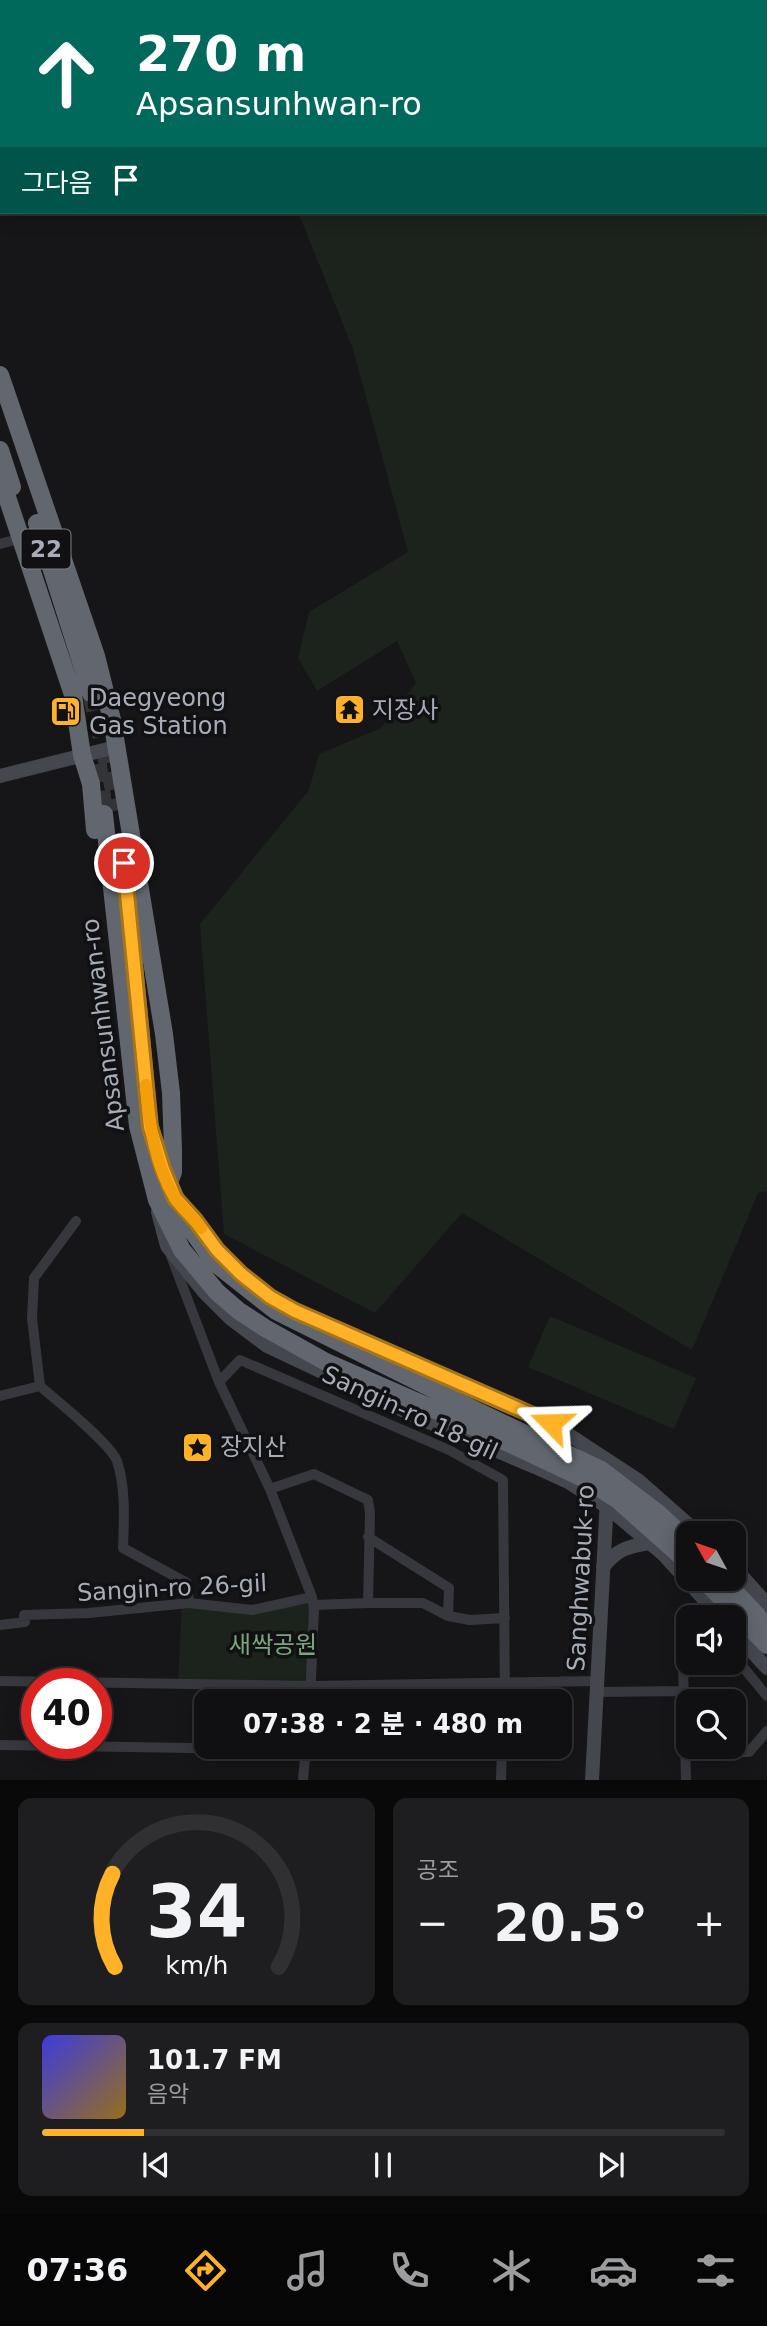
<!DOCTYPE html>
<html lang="ko">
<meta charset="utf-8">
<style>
:root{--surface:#101012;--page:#1e1e20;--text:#f1f3f6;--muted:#9c9d9f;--line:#303032;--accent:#ffb227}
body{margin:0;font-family:"DejaVu Sans","Noto Sans KR",sans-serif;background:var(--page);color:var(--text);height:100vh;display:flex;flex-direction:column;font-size:26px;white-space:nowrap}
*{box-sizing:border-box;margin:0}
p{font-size:23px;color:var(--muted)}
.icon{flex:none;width:38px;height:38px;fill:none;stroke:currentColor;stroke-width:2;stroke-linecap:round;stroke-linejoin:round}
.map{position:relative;height:1780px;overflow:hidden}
.side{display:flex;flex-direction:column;gap:18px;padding:18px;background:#09090a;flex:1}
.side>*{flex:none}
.banner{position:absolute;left:0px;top:0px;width:768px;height:214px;box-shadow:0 4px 18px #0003,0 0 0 2px var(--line);background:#00695c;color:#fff;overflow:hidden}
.needle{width:46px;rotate:310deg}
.fabs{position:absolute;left:676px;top:1521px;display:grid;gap:14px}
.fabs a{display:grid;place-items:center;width:70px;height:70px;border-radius:14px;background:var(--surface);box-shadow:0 4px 18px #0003,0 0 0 2px var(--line);font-size:35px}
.speed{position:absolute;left:21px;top:1668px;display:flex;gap:14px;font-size:35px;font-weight:700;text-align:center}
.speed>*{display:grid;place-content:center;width:91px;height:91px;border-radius:50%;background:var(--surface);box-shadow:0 4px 18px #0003,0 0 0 2px var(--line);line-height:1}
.speed .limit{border:10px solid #d22;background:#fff;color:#111}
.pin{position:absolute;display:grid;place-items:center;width:60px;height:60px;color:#fff;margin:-30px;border:4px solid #fff;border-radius:50%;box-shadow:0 2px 7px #0007}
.me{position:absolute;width:77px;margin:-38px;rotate:292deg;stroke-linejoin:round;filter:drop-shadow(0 0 5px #0008)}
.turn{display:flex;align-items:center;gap:24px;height:147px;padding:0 21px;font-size:32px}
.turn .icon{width:91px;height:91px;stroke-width:2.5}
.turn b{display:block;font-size:49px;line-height:60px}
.then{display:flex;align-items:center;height:66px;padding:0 21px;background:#0003;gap:14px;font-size:26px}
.big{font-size:52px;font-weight:800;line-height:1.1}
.side .widget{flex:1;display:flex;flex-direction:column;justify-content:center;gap:10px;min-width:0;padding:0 24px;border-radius:14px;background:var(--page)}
.side .dial{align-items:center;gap:0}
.dial svg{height:182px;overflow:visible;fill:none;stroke:var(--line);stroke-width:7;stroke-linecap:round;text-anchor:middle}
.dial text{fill:var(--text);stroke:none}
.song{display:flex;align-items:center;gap:21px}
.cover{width:84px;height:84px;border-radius:10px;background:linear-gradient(135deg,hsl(240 70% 55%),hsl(40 70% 35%))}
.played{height:7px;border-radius:4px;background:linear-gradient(90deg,var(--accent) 15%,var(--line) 15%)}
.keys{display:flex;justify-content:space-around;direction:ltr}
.heat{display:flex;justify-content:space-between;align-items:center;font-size:38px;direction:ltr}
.side .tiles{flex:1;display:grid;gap:18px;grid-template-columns:1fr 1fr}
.widget:last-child{grid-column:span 2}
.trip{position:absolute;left:194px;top:1689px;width:378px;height:70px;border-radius:14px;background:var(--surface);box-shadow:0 4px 18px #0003,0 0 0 2px var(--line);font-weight:800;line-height:70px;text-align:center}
.menu{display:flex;height:112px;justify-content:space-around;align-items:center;background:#060607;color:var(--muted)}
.menu .icon{width:49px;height:49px}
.menu .active{color:var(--accent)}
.menu b{font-size:32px;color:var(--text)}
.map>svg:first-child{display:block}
.green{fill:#1b231c}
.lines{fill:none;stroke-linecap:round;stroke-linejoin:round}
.highway-tunnel{stroke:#333438;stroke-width:18;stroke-dasharray:18 9;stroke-linecap:butt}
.street{stroke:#36383d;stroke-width:10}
.secondary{stroke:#44474e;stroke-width:14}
.highway{stroke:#62666f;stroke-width:18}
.highway-bridge{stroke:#62666f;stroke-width:18}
.route-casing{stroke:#a67419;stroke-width:18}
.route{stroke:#ffb227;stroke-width:12}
.slow{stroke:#f59e0b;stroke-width:12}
.labels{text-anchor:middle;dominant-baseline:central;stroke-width:7;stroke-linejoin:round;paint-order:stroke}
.shield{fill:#111113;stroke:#797e87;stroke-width:2}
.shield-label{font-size:23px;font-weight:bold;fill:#a6adb9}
.poi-label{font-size:24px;fill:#a6adb9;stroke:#111113;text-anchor:start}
.street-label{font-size:24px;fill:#a6adb9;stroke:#111113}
.park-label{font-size:24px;fill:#7ba67d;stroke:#111113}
</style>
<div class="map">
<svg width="767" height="1780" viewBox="0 0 767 1780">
<rect width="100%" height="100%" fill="#161618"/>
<path class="green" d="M0 0H767V1191L758 1193 692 1350 462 1213 375 1313 224 1234 200 924 309 790 319 754 381 728 416 683 397 641 317 691 298 658 309 612 408 552 353 349 298 212H766V2H2L0 124Z
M550 1316 696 1378 674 1429 528 1367Z
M312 1597V1686L178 1683 182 1603 252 1610Z"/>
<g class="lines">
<path class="highway-tunnel" d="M91 693 119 810
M98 764 104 814"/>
<path class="street" d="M0 544 22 538
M76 1221 34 1278 32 1318 40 1386C56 1400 110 1443 117 1461 126 1488 124 1520 123 1548L187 1583 189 1603
M171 1256 219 1382 270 1489 312 1597 314 1609 310 1701
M219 1382 240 1360 449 1450 503 1480 505 1701
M0 1396 40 1386
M270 1489 314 1474 368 1500 370 1513 368 1603
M368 1537 449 1588 448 1616
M314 1605 368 1603H423L448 1616 470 1620 505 1618
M697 1617 700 1615 702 1617
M0 1625 25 1622 24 1615 89 1613 189 1603 252 1610 312 1597
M733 1655 767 1696
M0 1681 312 1686 598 1681
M597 1692 684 1691
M0 1745 502 1753
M686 1753 749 1752 767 1731
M303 1780 306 1746
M501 1780 502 1749
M686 1780 682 1627 688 1624"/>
<path class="secondary" d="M0 776 116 747
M183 1208C203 1231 221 1259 246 1278
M158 1212 167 1246 204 1292 231 1319 267 1346 417 1417 535 1467 570 1483 606 1506 664 1555 720 1617
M262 1291 295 1311 551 1423 638 1480 698 1533
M733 1566 767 1604
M603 1567C618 1549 626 1547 649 1543
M733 1631 767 1668
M592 1780 607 1499"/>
<path class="highway" d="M0 375 96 656 112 720 164 1034 171 1093 173 1149V1172L169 1183
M0 450 12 487
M0 476 73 695 82 755 91 784 95 830
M37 523 91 693
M104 814 138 1126 157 1200 182 1250 217 1292 239 1311 265 1328 326 1362 472 1426
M123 852 147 1099
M150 1127 163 1169 186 1222 215 1263 276 1311 481 1413
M702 1578 767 1645
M722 1578 767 1626"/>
<path class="highway-bridge" d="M481 1413 601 1470 659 1514 688 1541
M472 1426 585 1479 618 1500 682 1557"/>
</g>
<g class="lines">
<defs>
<path id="route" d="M124 863 150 1127 163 1169 175 1198 195 1220 217 1250 241 1274 270 1297 295 1311 551 1423"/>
</defs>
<use href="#route" class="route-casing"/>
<use href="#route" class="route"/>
<path class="slow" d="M146 1085C149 1123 155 1165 175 1198 182 1209 193 1217 201 1228"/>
</g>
<defs>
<symbol id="temple-square" viewBox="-11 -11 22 22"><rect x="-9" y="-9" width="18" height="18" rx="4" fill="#ffb227" stroke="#111113"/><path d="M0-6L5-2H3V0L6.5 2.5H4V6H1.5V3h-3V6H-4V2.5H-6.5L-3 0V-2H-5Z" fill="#111"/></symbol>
<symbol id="fuel-square" viewBox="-11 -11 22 22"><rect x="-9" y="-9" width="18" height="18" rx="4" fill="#ffb227" stroke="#111113"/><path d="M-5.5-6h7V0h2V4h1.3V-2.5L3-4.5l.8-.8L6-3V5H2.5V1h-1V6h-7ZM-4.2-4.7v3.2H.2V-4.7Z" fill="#111"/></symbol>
<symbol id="sight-square" viewBox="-11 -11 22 22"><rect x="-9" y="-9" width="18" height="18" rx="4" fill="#ffb227" stroke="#111113"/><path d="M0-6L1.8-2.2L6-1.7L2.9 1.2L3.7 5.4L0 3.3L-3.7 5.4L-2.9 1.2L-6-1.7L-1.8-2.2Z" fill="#111"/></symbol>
</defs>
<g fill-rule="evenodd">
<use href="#temple-square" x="332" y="692" width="35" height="35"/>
<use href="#fuel-square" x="48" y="694" width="35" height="35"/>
<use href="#sight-square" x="180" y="1430" width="35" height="35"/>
</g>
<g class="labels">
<rect class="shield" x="21.5" y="529.5" width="49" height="39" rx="5"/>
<g class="shield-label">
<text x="46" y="549">22</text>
</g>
<g class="poi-label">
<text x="89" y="698">Daegyeong<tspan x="89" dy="28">Gas Station</tspan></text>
<text x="372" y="710">지장사</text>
<text x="220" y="1447">장지산</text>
</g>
<g class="street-label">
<text transform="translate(103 1025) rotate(-97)">Apsansunhwan-ro</text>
<text transform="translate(410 1413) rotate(25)">Sangin-ro 18-gil</text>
<text transform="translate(581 1578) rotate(-87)">Sanghwabuk-ro</text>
<text transform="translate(172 1588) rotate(-3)">Sangin-ro 26-gil</text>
</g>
<g class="park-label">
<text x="273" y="1645">새싹공원</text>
</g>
</g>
</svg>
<div class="fabs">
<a><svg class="needle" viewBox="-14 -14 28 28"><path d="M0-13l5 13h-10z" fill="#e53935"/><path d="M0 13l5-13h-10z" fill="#9c9d9f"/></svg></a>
<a><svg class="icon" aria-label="sound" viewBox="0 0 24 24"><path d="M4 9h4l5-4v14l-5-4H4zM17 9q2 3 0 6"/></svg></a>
<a><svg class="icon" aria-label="search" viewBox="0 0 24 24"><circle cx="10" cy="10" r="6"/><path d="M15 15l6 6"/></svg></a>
</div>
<div class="speed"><div class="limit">40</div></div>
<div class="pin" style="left:124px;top:863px;background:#d93025"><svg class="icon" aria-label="arrive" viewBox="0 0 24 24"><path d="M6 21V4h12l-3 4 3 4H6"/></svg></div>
<svg class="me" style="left:551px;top:1423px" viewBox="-20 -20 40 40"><path d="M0-17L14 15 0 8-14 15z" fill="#ffb227" stroke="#fff" stroke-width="4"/></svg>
<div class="trip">07:38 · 2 분 · 480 m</div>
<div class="banner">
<div class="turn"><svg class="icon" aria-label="ahead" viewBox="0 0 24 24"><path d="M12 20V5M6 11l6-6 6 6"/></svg><div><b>270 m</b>Apsansunhwan-ro</div></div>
<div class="then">그다음<svg class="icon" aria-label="arrive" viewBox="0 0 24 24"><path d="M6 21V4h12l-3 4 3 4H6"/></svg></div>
</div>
</div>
<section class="side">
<div class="tiles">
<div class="widget dial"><svg viewBox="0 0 100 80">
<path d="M14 69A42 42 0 1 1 86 69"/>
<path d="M14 69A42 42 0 0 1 13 28" stroke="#ffb227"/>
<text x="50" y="56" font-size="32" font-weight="700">34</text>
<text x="50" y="72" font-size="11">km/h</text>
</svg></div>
<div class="widget"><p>공조</p>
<div class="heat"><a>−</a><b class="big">20.5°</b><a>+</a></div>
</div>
<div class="widget">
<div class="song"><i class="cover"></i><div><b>101.7 FM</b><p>음악</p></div></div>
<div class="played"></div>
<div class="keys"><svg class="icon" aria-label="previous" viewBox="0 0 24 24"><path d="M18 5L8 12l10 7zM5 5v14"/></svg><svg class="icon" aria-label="pause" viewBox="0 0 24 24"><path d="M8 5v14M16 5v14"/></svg><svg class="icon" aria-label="next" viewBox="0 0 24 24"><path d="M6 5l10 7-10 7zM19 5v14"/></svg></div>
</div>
</div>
</section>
<nav class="menu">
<b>07:36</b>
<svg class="icon active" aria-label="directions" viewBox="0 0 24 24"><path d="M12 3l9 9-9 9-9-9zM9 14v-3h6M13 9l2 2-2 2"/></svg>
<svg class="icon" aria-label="music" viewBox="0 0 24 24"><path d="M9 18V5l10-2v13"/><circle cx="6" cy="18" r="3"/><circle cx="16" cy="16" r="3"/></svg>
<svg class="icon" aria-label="phone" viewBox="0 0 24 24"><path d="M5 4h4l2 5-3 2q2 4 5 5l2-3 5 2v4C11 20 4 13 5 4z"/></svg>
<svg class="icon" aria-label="climate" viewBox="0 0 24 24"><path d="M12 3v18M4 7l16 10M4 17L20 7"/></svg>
<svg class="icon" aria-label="car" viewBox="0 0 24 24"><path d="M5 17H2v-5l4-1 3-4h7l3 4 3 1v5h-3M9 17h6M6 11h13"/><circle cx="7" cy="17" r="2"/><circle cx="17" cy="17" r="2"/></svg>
<svg class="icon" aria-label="filters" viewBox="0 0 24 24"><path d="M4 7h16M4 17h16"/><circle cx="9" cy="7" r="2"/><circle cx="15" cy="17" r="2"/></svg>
</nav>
